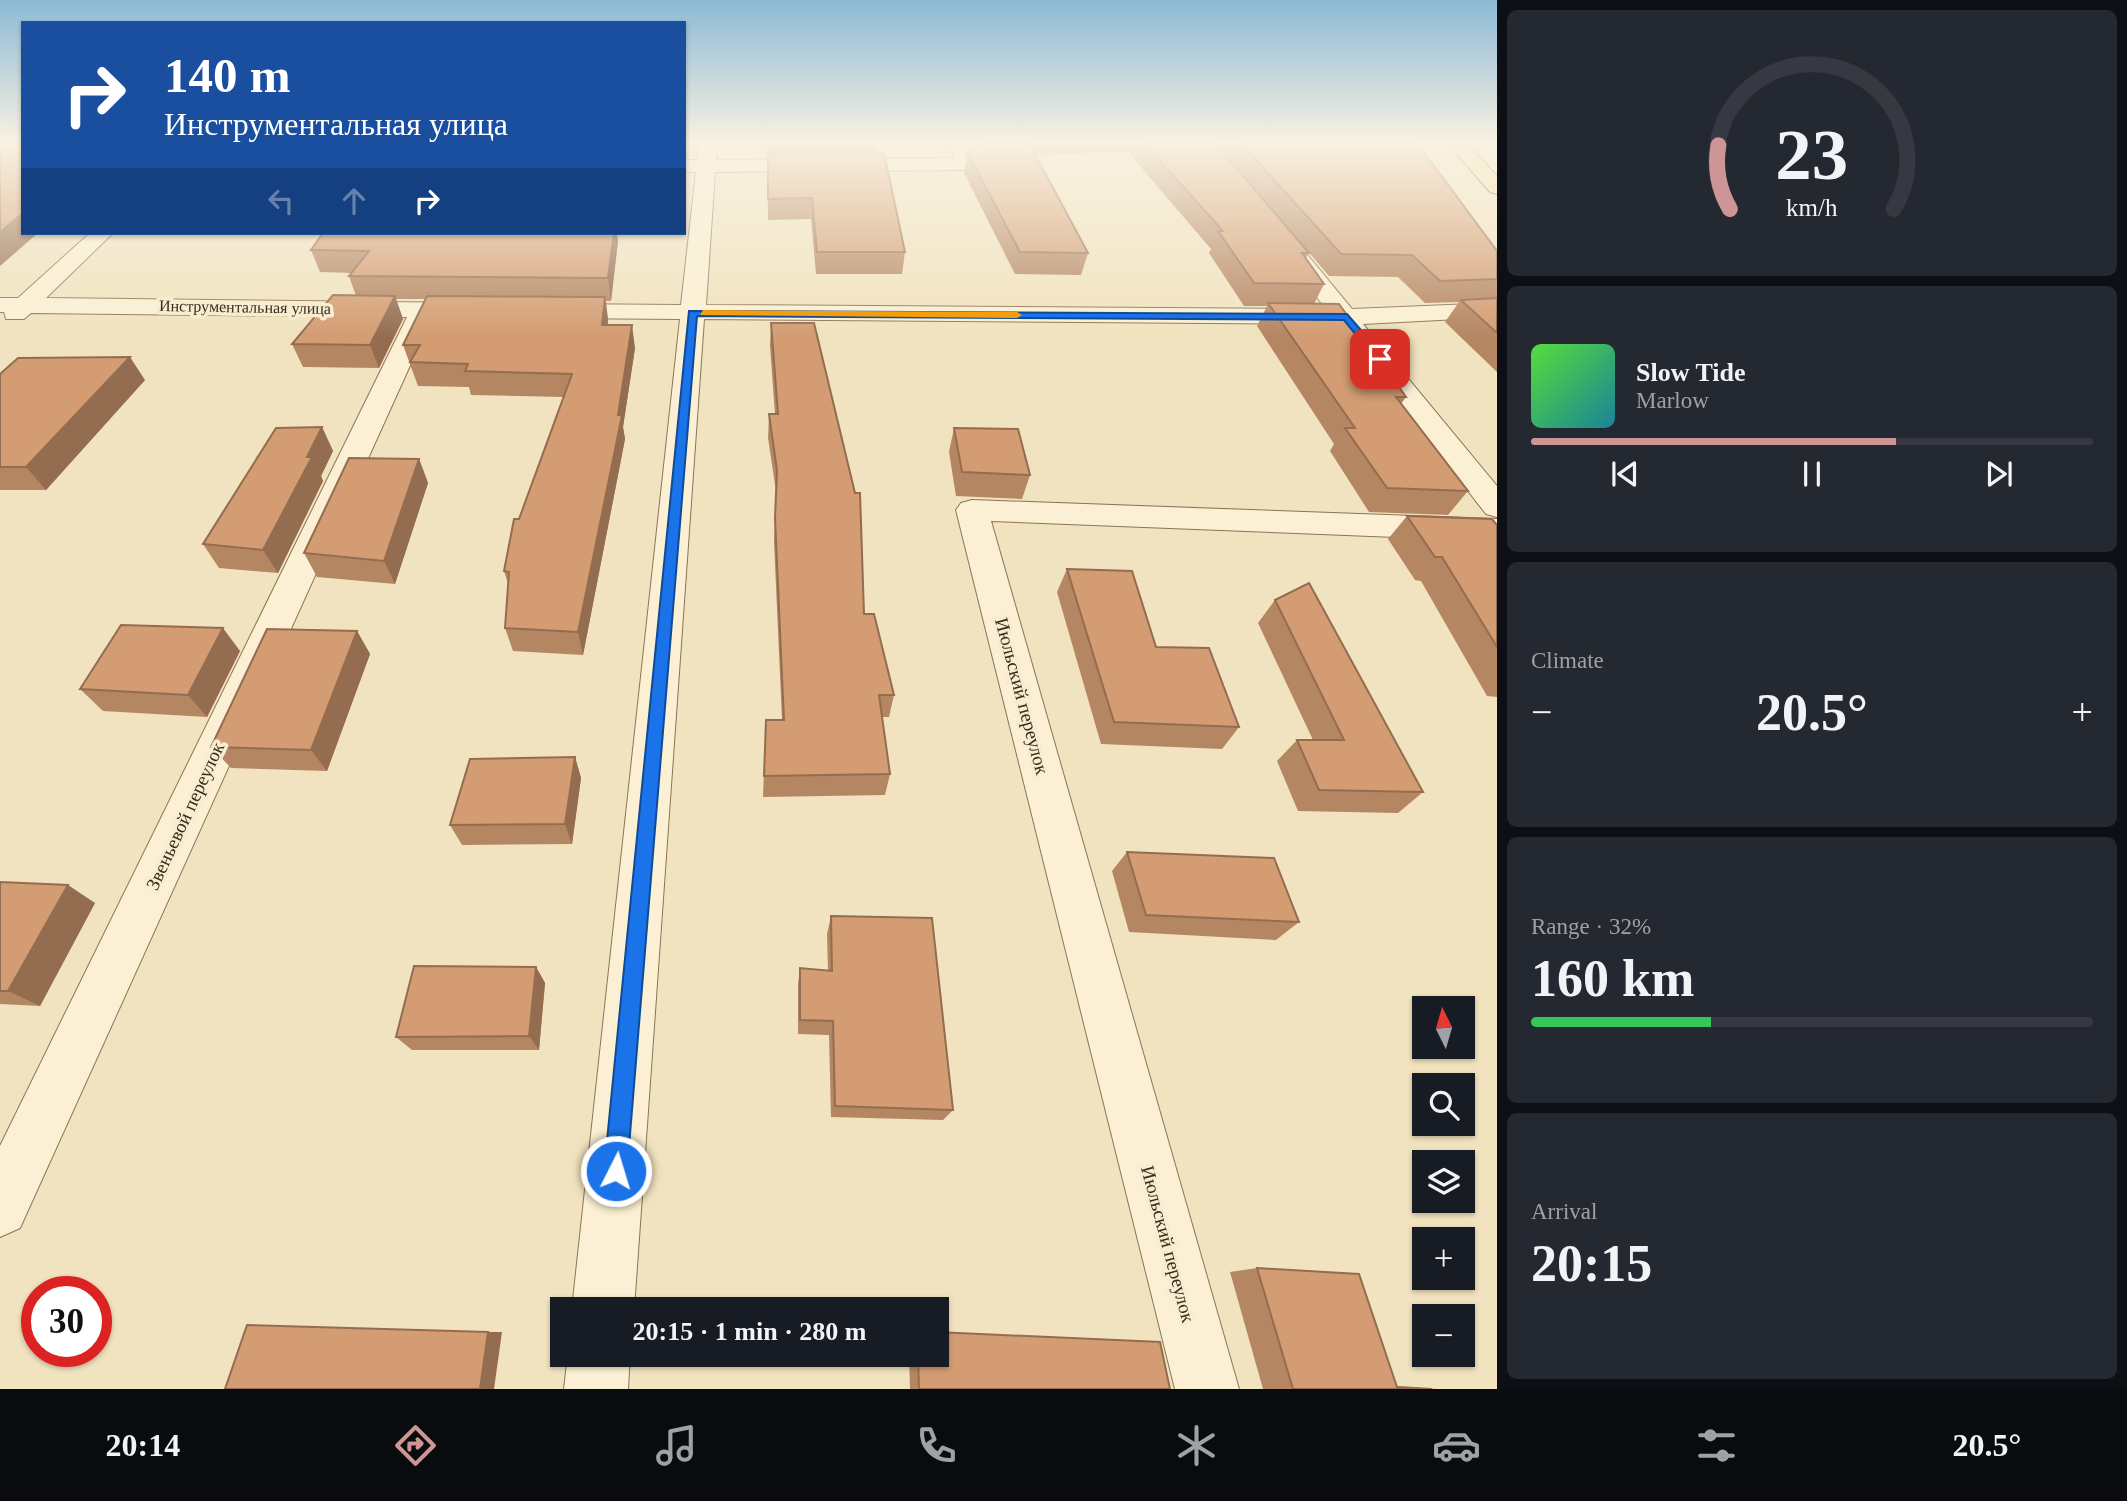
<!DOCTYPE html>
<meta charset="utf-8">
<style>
:root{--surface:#171b24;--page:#242831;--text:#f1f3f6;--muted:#9ea1a6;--line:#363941;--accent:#cd9596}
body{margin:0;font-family:Georgia,serif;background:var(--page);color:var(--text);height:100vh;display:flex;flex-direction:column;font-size:26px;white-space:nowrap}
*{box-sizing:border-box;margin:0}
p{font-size:23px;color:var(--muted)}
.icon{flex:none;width:38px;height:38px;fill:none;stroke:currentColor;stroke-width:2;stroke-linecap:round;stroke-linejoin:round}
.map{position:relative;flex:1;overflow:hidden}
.sheet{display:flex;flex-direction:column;gap:10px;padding:10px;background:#0d0f14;width:630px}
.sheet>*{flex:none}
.banner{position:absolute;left:21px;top:21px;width:665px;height:214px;border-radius:0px;box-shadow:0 2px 5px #0004;background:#1a4fa0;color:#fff;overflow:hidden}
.needle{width:46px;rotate:355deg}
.controls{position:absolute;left:1412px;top:996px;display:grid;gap:14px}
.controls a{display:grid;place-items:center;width:63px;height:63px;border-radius:0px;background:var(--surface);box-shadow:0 2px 5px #0004;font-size:35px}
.speed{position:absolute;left:21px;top:1276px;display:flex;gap:14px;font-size:35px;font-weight:700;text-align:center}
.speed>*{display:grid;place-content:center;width:91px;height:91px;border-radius:50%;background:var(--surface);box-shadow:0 2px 5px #0004;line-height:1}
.speed .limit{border:10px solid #d22;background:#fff;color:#111}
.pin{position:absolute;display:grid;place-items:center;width:60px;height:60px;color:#fff;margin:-30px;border-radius:14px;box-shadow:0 4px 10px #0006}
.me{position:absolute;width:77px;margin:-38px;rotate:5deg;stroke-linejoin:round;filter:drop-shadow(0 0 5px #0008)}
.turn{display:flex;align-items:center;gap:24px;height:147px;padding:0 28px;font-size:32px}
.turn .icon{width:91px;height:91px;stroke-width:2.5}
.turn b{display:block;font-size:49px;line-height:60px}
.lanes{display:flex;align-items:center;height:66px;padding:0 28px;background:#0003;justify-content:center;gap:35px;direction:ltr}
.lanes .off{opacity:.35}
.big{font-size:52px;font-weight:700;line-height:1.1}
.sheet .widget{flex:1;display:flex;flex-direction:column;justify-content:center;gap:10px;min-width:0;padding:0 24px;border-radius:10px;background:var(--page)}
.sheet .dial{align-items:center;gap:0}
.dial svg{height:182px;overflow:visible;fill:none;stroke:var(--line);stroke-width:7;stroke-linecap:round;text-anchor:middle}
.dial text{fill:var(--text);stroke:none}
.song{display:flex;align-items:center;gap:21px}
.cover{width:84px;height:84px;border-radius:10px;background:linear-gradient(135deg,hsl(110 70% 55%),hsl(190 70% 35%))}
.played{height:7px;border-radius:4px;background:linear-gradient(90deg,var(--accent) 65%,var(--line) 65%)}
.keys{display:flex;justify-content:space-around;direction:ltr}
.heat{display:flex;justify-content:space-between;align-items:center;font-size:38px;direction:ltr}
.charge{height:10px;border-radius:5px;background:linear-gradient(90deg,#34c759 32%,var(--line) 0)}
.trip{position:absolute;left:550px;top:1297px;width:399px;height:70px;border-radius:0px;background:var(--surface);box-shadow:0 2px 5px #0004;font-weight:700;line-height:70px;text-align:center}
.tabs{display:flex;height:112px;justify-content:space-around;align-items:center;background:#090b0e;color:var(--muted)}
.tabs .icon{width:49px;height:49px}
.tabs .on{color:var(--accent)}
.tabs b{font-size:32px;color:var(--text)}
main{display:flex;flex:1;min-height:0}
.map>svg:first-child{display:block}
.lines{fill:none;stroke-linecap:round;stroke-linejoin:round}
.street-casing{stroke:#8c7456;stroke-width:2}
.primary-casing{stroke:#59412b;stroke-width:2}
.street{fill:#fbf0d3;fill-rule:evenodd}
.primary{fill:#f8db94;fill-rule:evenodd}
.wall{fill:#b58662}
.shaded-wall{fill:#946d50}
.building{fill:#d39c72;stroke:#946d50;stroke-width:2}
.route{fill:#1a73e8;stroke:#114b97;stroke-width:2}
.slow{fill:#f59e0b}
.labels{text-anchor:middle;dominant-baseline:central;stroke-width:7;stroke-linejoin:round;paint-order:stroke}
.far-street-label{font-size:16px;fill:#3a2b1c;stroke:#f8edd0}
.street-label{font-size:19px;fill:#3a2b1c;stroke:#f8edd0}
</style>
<main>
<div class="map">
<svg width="1497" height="1389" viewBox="0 0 1497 1389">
<rect width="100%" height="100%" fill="#f1e3bf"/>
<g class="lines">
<defs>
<path id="street" d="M699 143H717L716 160 954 158 949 143H967L975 164 965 170 715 172 706 305 1326 309 1277 246 1288 239 1296 241 1352 309 1497 303V317L1363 324 1497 486V517L1486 514 1338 324 704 319 634 1309H572L680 319 555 318 546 316 543 311 546 306 555 304 681 305 696 172H684V160H697Z
M90 233H113L46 298 474 303 483 305 486 310 483 315 432 317 20 1228 0 1237V1146L407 317 31 313 24 319H6L4 312H0V298H18Z
M972 500 1497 519V541L991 521 1239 1389H1175L956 510 961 503Z
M568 1354H630L628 1389H564Z"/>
<path id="primary" d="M1447 143H1466L1497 176V194L1490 192Z"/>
</defs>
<use href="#street" class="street-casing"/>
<use href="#primary" class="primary-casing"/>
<use href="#street" class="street"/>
<use href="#primary" class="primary"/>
</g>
<path class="wall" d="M767 143H879L878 153 905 252 902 274H816L811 219 768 220Z
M970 143H1417L1497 251V372L1445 322 1459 302 1425 303 1398 277 1329 276 1221 150 1309 253 1306 258 1324 284 1314 304 1406 397 1401 404 1468 491 1448 515 1369 512 1330 451 1334 444 1257 326 1267 306H1244L1209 253 1211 249 1128 152 1035 155 1088 253 1081 275 1015 274 964 173 967 152 972 150Z
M618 241 611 301H606L608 320V325L635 348 623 427 625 439 583 655 513 651 505 628 508 583 504 571 519 519 563 397 471 395 469 387 418 386 403 345 425 299H396L403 319 379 368 303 367 292 344 356 296 349 276 352 273 320 272 311 250Z
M771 323 864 614 894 695 889 717H882L890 774 885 795 763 797 766 720H782L774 542 776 491 768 438 769 414H775L770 346Z
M0 374 145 380 46 490H0Z
M322 427 333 451 321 476 323 481 278 573 219 568 203 544Z
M954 428 1030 475 1022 499 956 496 949 452Z
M419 459 428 483 395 584 317 577 304 553Z
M1407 516 1497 525V697L1487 696 1421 581 1415 580 1388 539Z
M1067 569 1239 727 1222 749 1101 744 1057 592Z
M1275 600 1423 792 1398 813 1298 811 1277 761 1297 740H1313L1258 623Z
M357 631 370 654 327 771 231 768 211 747Z
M240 651 207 717 103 711 80 689Z
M575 757 581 778 572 844 462 845 450 825Z
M1127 852 1299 922 1276 940 1129 932 1112 871Z
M0 882 95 903 40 1006 0 1004Z
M831 916 953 1110 943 1120 831 1117 829 1035 798 1034V984L800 968 828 971 827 934Z
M536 967 545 983 539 1050H412L396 1037Z
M1257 1268 1397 1386 1437 1389H1263L1230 1272Z
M909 1354H936L1170 1389H910Z"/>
<path class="shaded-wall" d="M23 213V233H38L0 266V232Z
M614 233H617L618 241 611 301 608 278Z
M395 296 403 319 379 368 370 345Z
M605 297 608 320 605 348 602 325Z
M632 325 635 348 623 427 625 439 583 655 578 632Z
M130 357 145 380 46 490 26 467Z
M322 427 333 451 321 476 323 481 278 573 263 550Z
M419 459 428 483 395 584 384 561Z
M223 628 240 651 207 717 188 695Z
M357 631 370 654 327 771 311 750Z
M575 757 581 778 572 844 565 824Z
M68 885 95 903 40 1006 8 991Z
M536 967 545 983 539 1050 529 1036Z
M488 1332H502L494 1389H480Z"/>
<path class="building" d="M0 143H23V213L0 232Z
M981 143H1029L1088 253 1020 252 967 152 981 145Z
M1144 143H1215L1309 253H1302L1324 284 1254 283 1218 231H1223Z
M1241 143H1417L1497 251V255L1496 254 1497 255V279L1440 281 1412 255 1341 254Z
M884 153 905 252H817L812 198 768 199V154Z
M323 233H614L608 278 349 276 369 251 311 250Z
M333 295 395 296 370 345 292 344Z
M427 296 605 297 602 325H632L618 415H622L578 632 505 628 509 572 504 571 514 519H519L572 374 465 371 468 364 410 362 420 345H403Z
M1497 298V333L1461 300Z
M1268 303 1339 304 1406 397H1396L1468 491 1387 488 1345 428H1355Z
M771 323H814L855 493H860L864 614H874L894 695H879L890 774 764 776 766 720H784L775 518 777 470 769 414H778Z
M130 357 26 467H0V374L18 358Z
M322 427 307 457H312L263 550 203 544 276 428Z
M954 428 1018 429 1030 475 962 472Z
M349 458 419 459 384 561 304 553Z
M1407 516 1492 519 1497 525V647L1442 557H1435Z
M1067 569 1132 571 1156 647 1209 648 1239 727 1114 722Z
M1309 583 1423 792 1319 790 1297 740H1344L1275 600Z
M121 625 223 628 188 695 80 689Z
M267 629 357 631 311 750 211 747Z
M575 757 565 824 450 825 470 759Z
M1127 852 1274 858 1299 922 1146 915Z
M0 882 68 885 8 991H0Z
M831 916 932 918 953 1110 835 1106 833 1021 800 1020V968L832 971Z
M414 966 536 967 529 1036 396 1037Z
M1257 1268 1359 1274 1397 1387 1432 1389H1293Z
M247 1325 488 1332 480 1389H225Z
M936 1332 1160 1342 1170 1389H919L918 1354H936Z"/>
<linearGradient id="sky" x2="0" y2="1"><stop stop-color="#8cbad6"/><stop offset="0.42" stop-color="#f9f2e2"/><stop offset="1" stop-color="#f9f2e2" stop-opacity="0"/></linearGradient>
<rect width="1497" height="338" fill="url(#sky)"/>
<path class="route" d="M689 311 1347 314 1386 359 1377 361 1344 320 697 316 627 1171 624 1179 616 1182 607 1179 604 1171Z"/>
<path class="slow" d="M703 310 1017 312 1022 315 1017 318 700 315Z"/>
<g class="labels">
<g class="far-street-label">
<text transform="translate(245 307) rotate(1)">Инструментальная улица</text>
</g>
<g class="street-label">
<text transform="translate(1022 696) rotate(75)">Июльский переулок</text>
<text transform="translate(185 816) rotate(-65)">Звеньевой переулок</text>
<text transform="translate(1168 1244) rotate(75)">Июльский переулок</text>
</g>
</g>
</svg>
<div class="controls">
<a><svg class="needle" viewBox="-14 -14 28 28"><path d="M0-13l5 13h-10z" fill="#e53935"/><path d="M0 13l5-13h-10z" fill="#9ea1a6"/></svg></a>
<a><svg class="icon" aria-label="search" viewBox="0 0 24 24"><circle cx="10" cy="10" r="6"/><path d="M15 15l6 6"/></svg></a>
<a><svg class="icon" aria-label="layers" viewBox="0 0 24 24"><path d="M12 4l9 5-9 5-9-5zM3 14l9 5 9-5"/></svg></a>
<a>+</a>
<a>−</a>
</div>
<div class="speed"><div class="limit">30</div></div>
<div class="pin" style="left:1380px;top:359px;background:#d93025"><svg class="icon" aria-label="arrive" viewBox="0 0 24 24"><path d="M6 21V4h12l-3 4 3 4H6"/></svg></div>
<svg class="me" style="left:616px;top:1171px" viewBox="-20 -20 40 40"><circle r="17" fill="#1a73e8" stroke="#fff" stroke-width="3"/><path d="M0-11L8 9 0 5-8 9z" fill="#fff"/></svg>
<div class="trip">20:15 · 1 min · 280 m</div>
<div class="banner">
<div class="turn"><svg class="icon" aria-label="right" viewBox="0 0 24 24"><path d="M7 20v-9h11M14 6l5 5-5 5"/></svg><div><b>140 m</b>Инструментальная улица</div></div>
<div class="lanes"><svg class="icon off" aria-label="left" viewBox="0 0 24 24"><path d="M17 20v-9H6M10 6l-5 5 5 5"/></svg><svg class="icon off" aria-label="ahead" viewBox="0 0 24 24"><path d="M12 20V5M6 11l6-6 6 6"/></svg><svg class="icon" aria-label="right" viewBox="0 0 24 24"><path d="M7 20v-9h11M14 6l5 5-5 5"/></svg></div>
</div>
</div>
<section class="sheet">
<div class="widget dial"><svg viewBox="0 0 100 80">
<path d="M14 69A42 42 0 1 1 86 69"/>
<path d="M14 69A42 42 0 0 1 9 41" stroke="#cd9596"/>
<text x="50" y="56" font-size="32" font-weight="700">23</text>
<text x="50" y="72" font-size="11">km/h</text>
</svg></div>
<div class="widget">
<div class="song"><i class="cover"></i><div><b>Slow Tide</b><p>Marlow</p></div></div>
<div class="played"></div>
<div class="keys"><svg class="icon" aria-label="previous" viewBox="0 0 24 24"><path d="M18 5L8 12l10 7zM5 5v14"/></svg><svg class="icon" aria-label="pause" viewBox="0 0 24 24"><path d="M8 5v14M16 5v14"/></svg><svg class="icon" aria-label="next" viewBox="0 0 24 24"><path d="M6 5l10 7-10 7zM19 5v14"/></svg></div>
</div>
<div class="widget"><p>Climate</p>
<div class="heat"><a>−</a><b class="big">20.5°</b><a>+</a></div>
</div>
<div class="widget"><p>Range · 32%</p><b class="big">160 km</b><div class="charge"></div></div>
<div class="widget"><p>Arrival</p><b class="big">20:15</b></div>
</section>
</main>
<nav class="tabs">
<b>20:14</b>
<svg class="icon on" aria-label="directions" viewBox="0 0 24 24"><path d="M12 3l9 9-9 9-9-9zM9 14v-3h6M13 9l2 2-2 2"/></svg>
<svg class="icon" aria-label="music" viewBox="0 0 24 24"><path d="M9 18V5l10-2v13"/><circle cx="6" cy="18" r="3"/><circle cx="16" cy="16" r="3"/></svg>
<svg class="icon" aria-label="phone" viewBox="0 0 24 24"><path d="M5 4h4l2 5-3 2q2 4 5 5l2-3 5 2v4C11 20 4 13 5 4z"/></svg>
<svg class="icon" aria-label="climate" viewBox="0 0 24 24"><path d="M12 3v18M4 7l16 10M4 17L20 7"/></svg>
<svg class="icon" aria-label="car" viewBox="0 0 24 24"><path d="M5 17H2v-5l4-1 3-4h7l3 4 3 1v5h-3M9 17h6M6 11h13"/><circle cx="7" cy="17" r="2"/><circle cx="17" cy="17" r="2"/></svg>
<svg class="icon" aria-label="filters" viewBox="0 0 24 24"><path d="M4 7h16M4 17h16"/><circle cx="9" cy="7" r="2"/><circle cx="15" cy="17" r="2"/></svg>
<b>20.5°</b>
</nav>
